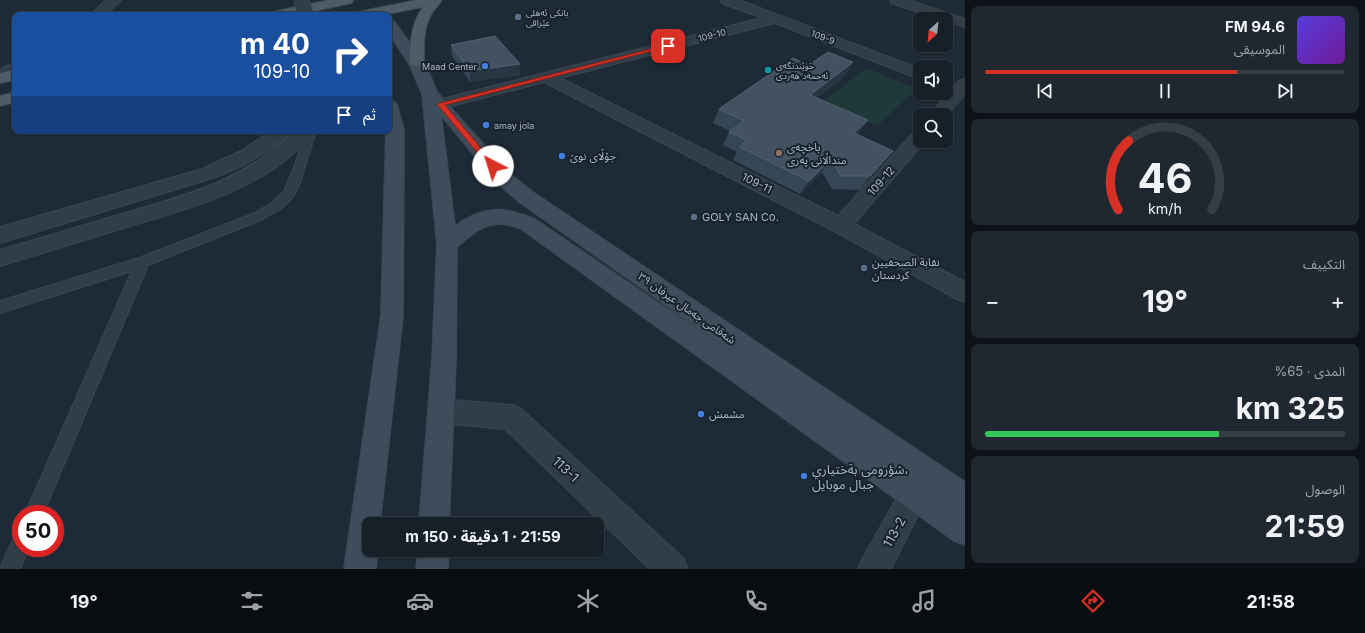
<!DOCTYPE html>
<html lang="ar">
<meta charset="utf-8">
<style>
:root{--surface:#162029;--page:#1f2831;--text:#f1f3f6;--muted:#9ea3a8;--line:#353e46;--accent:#d93025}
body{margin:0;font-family:Inter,"Noto Sans Arabic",sans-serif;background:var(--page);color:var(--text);direction:rtl;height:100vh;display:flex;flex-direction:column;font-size:15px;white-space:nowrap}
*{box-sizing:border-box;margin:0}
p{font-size:13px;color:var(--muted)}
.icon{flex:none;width:22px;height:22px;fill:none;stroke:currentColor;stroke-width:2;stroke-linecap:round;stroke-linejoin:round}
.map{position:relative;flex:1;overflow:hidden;direction:ltr}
.details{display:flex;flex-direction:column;gap:6px;padding:6px;background:#0c1217;width:400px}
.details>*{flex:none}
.top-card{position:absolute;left:12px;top:12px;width:380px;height:122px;border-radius:8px;box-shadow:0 1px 3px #0004,0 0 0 1px var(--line);direction:rtl;background:#1a4fa0;color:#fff;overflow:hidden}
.needle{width:26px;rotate:207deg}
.fabs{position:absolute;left:913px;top:12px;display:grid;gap:8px}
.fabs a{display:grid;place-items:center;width:40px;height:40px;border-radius:8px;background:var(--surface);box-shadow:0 1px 3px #0004,0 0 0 1px var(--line);font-size:20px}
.speed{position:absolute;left:12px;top:505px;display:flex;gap:8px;font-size:20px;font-weight:700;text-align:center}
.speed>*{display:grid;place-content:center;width:52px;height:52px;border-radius:50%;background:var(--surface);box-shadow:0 1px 3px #0004,0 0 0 1px var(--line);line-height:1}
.speed .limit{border:6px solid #d22;background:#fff;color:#111}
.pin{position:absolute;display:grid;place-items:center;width:34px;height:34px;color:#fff;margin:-17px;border-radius:8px;box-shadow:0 2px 6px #0006}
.me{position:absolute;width:44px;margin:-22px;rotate:320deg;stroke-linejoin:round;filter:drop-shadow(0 0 3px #0008)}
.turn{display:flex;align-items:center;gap:14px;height:84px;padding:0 16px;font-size:18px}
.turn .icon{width:52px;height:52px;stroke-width:2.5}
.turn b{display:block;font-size:28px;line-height:34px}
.then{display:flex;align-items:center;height:38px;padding:0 16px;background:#0003;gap:8px;font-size:15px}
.big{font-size:30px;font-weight:700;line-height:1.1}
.details .card{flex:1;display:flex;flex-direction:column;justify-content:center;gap:6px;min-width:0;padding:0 14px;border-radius:8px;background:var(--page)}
.details .dial{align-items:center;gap:0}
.dial svg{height:104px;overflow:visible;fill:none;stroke:var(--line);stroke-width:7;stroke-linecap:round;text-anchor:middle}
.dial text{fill:var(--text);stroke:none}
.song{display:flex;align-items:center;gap:12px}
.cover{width:48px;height:48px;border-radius:6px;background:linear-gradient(135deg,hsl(250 70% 55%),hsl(280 70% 35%))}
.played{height:4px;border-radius:2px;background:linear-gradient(90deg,var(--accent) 70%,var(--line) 70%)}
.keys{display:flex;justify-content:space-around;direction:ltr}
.heat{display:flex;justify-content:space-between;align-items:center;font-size:22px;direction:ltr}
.charge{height:6px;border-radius:3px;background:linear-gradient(90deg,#34c759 65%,var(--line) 0)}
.trip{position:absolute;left:362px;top:517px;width:242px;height:40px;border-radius:8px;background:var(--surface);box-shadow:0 1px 3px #0004,0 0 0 1px var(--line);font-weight:700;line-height:40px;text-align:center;direction:rtl}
.menu{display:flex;height:64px;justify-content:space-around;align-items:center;background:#090d10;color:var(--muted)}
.menu .icon{width:28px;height:28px}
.menu .current{color:var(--accent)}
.menu b{font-size:18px;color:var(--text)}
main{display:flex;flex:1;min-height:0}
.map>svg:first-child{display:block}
.green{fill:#1f3838}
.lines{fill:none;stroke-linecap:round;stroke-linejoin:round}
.service-casing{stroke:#3b4651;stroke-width:2}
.minor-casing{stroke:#3b4651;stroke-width:2}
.secondary-casing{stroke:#3b4651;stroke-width:2}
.primary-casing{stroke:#3b4651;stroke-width:2}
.service{fill:#313d47;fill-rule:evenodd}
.minor{fill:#313d47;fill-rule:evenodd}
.secondary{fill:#3f4c5b;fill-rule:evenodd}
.primary{fill:#4f5c68;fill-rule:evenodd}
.minor-bridge-casing{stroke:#3b4651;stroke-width:16;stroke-linecap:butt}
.minor-bridge{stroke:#313d47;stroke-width:14}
.wall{fill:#354654}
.shaded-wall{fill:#263643}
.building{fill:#425260;stroke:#526270}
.route{fill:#d93025;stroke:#8d1f18}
.service-dot{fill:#5c6f8a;stroke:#17222b;stroke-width:1.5}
.shop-dot{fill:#3f7fe0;stroke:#17222b;stroke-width:1.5}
.culture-dot{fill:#0f9aa8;stroke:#17222b;stroke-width:1.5}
.education-dot{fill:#8d6e63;stroke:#17222b;stroke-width:1.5}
.labels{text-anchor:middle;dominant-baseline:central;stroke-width:4;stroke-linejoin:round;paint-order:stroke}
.far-poi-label{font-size:9px;fill:#abb8c5;stroke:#17222b;text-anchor:start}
.far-street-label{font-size:9px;fill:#abb8c5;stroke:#17222b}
.poi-label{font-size:11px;fill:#abb8c5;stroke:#17222b;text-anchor:start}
.street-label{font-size:11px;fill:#abb8c5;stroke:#17222b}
.near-street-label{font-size:13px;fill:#abb8c5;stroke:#17222b}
.near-poi-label{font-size:13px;fill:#abb8c5;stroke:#17222b;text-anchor:start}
</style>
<main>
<section class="details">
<div class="card">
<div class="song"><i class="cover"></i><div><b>94.6 FM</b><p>الموسيقى</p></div></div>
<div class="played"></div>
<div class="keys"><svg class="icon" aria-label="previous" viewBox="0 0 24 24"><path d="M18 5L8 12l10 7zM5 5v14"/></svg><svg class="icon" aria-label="pause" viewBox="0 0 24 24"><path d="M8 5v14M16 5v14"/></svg><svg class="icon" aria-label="next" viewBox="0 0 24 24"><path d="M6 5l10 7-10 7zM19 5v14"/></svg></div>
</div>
<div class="card dial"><svg viewBox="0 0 100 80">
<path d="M14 69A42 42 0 1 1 86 69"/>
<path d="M14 69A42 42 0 0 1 22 16" stroke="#d93025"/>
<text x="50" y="56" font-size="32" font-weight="700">46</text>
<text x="50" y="72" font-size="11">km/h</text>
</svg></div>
<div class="card"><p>التكييف</p>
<div class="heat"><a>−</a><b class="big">19°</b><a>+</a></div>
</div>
<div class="card"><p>المدى · 65%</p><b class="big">325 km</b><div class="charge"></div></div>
<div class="card"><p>الوصول</p><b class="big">21:59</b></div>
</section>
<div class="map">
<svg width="965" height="569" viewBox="0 0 965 569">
<rect width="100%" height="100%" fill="#1e2b37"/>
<path class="green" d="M866 68 917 89 877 126 824 101Z"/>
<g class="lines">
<defs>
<path id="service" d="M306 131H316L299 186 293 197 282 208 263 219 148 265 43 514H25L132 271 0 313V301L139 258 255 213 273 202 284 191 294 168Z
M21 534V548H29L20 569H0L14 537Z"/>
<path id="minor" d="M106 0H121L105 15H91Z
M721 0H739L920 69V79L775 23 560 78 838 216 914 132 920 131V141H925L854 224 965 282V302L957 299 834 231 544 82 440 109 434 107 432 104 434 101 762 18 722 3Z
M890 0H909L965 19V27L946 21V19H940L891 3Z
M15 63V73L0 79V69Z
M965 79V94L946 116 930 115 959 81Z
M271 131H291L280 142 262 154 244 165 216 177 0 243V227L202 169 241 151Z
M294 131H313C275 187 188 208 127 227 85 240 43 253 0 266V250C41 238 81 226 122 214 186 195 246 180 294 131Z
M441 399 511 405 520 408 683 558 688 569H650L505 429 441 423 432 420 428 411 432 402Z
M914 481 924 485 928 495 891 569H858L863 558 904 485Z"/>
<path id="secondary" d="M389 20 394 21 420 57 430 75 437 92 509 173 533 192 965 482V545L954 541 521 229C492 217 479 228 457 247L456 359 449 524H419L432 359 437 244 422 94 410 66 389 33ZM441 115 495 181 519 202 788 391 535 219C504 206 483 205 455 226Z
M389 100 395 102 397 105 404 130 403 315 380 524H369V550H378L376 569H344L381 315 386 131H389Z
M418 550H448V569H416Z"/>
<path id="primary" d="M329 0H353L352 3 296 15H270L272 12Z
M417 0H442C439 5 434 9 431 15 423 29 424 46 424 62L422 65 417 66 412 65 410 62C410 41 411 24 423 7L382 15H355L357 12Z
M15 70V80L0 83V73Z
M15 92V102L0 106V96Z"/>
</defs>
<use href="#service" class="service-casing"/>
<use href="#minor" class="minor-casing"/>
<use href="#secondary" class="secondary-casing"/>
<use href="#primary" class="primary-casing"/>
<use href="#service" class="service"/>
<use href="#minor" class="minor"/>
<use href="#secondary" class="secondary"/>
<use href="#primary" class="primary"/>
<defs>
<path id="minor-bridge" d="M301 0 306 15"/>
</defs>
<use href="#minor-bridge" class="minor-bridge-casing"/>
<use href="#minor-bridge" class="minor-bridge"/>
</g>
<path class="wall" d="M451 45 520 64V75L470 82 452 56Z
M853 62 845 76 816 98 859 133 858 135 882 164 860 190 832 189 822 172 800 194 733 160 737 152 723 145 729 132 730 131 713 123 719 109 809 65Z"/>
<path class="shaded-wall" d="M853 62 845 76 802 108 810 95Z
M520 64V75L470 82V71Z
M868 120 859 133 845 146 854 133Z
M893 151 860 190 870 176Z
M831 159 822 172 800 194 809 181Z"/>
<path class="building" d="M495 36 520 64 470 71 451 45Z
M828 52 853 62 810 95 868 120 854 133 893 151 870 176H841L831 159 809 181 740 147 747 140 729 132 744 121 719 109 793 58 809 65Z"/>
<path class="route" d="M666 45 671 46 445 105 495 165 496 166 493 169 490 168 437 104Z"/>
<g class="service-dot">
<circle cx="518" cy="17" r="4"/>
<circle cx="694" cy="217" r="4"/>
<circle cx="864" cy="268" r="4"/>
</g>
<g class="shop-dot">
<circle cx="485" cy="66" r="4"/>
<circle cx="486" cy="125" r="4"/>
<circle cx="562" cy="156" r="4"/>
<circle cx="701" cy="414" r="4"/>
<circle cx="804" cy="476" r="4"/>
</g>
<circle class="culture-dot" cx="768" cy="70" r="4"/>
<circle class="education-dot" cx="779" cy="153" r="4"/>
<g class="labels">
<g class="far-poi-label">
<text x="526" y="12">بانکی ئەهلی<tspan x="526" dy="10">عێراقی</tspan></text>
<text x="776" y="65">خوێندنگەی<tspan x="776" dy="10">ئەحمەد هەردی</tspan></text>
<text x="477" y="66" text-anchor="end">Maad Center</text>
<text x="494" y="125">amay jola</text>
</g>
<g class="far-street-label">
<text transform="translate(712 35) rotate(-14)">109-10</text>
<text transform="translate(823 37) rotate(21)">109-9</text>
</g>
<g class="poi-label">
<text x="787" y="147">باخچەی<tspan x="787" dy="13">منداڵانی پەری</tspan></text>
<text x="570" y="156">جۆڵای نوێ</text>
<text x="702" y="217">GOLY SAN Co.</text>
<text x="872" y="262">نقابة الصحفیین<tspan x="872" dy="13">کردستان</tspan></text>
<text x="709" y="414">مشمش</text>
</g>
<g class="street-label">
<text transform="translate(881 181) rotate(-49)">109-12</text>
<text transform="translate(757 183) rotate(27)">109-11</text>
<text transform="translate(687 308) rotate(35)">شەقامی جەمال عیرفان ٣٩</text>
</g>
<g class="near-street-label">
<text transform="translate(566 469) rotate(43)">113-1</text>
<text transform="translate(894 532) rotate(-61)">113-2</text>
</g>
<g class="near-poi-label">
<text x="812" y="469">شؤرومى بةختياري،<tspan x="812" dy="15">جبال موبايل</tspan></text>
</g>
</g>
</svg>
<div class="fabs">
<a><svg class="needle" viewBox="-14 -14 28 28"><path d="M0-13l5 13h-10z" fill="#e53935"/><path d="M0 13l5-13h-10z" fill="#9ea3a8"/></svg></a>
<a><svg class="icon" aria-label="sound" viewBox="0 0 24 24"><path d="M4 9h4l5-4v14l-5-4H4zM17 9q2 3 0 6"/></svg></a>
<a><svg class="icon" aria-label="search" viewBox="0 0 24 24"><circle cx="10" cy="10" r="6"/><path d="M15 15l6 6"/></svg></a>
</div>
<div class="speed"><div class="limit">50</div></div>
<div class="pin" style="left:668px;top:46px;background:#d93025"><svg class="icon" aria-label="arrive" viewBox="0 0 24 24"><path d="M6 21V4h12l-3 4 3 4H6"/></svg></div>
<svg class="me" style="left:493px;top:166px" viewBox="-20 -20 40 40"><circle r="19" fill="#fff"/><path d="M0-13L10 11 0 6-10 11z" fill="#d93025"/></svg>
<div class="trip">21:59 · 1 دقيقة · 150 m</div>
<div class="top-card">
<div class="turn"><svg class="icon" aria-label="right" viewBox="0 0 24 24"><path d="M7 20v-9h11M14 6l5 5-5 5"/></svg><div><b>40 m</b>109-10</div></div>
<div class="then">ثم<svg class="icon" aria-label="arrive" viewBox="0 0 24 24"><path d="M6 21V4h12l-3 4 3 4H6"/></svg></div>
</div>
</div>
</main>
<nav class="menu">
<b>21:58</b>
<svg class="icon current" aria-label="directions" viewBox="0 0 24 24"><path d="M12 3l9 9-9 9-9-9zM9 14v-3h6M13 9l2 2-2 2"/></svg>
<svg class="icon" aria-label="music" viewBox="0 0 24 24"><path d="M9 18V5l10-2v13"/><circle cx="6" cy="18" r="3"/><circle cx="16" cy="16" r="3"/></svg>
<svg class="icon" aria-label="phone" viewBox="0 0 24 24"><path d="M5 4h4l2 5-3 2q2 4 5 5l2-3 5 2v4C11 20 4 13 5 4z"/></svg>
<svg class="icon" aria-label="climate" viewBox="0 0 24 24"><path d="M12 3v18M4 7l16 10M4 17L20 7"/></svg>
<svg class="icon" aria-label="car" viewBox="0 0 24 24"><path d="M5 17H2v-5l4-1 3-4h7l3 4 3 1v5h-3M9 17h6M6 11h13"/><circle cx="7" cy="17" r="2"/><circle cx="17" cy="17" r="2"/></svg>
<svg class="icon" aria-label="filters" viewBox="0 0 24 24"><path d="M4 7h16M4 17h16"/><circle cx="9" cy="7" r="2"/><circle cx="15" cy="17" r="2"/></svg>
<b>19°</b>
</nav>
